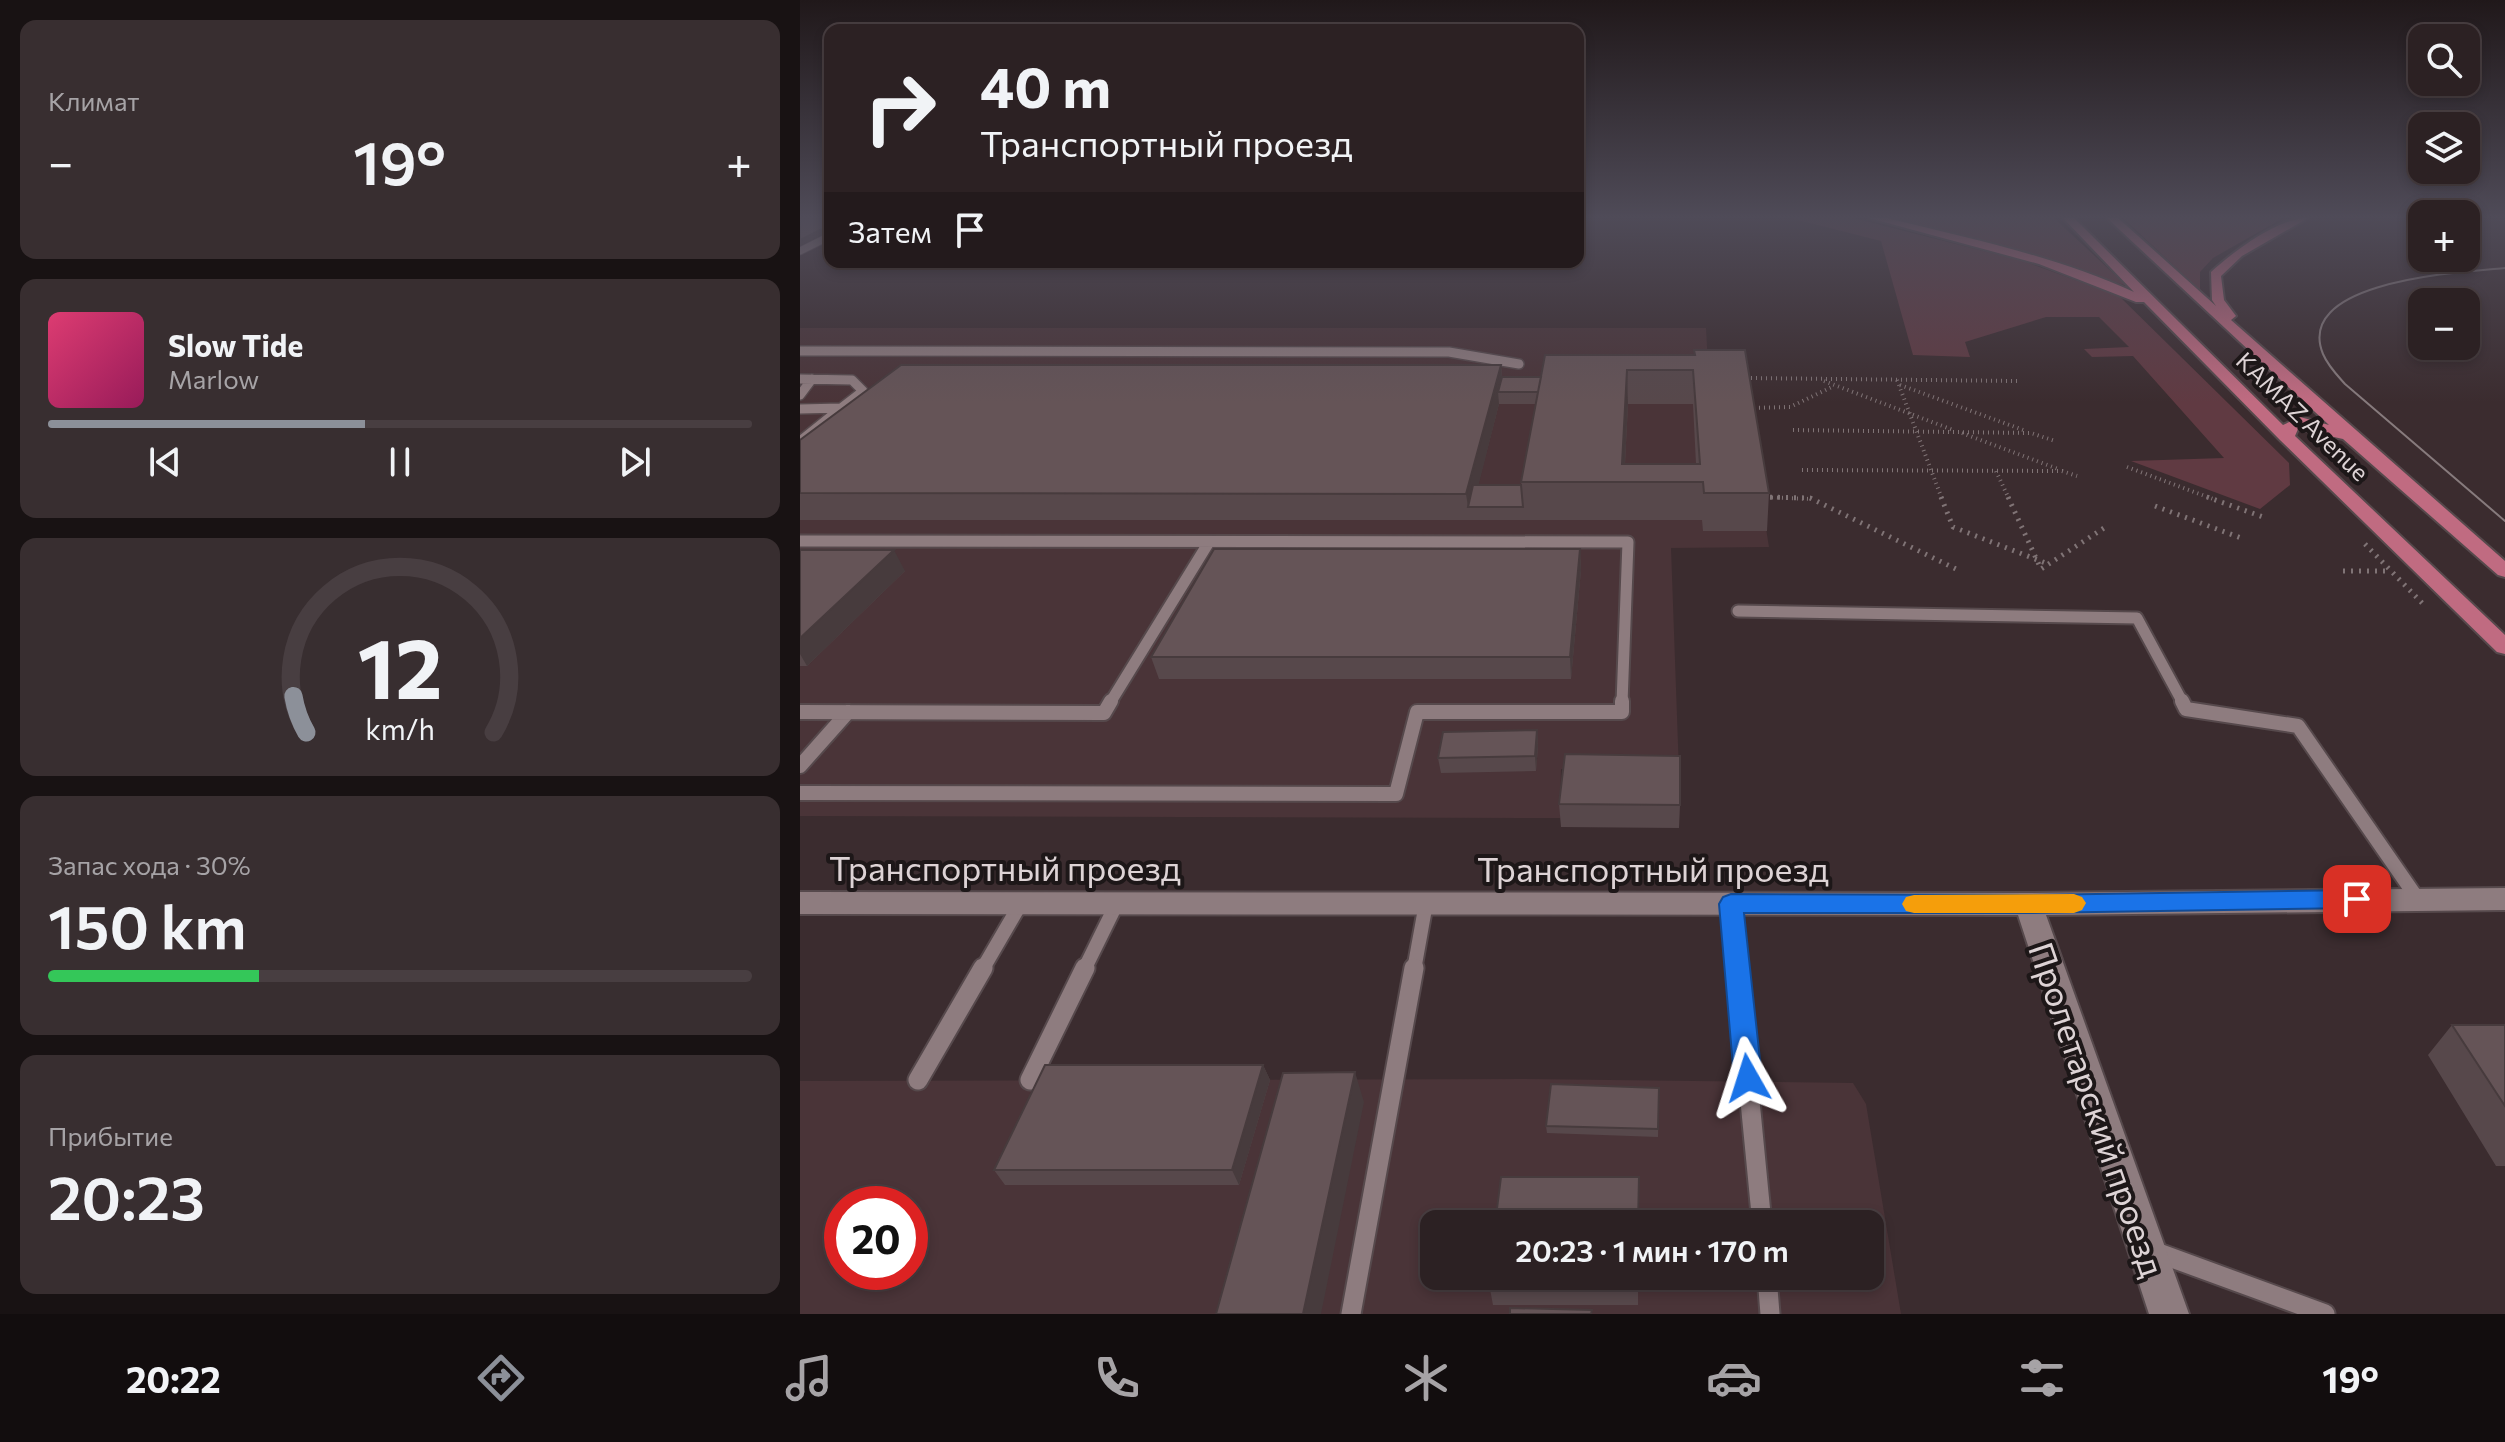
<!DOCTYPE html>
<html lang="ru">
<meta charset="utf-8">
<style>
:root{--surface:#2c2123;--page:#382e30;--text:#f1f3f6;--muted:#a6a3a6;--line:#483e41;--accent:#8c9099}
body{margin:0;font-family:Commissioner,sans-serif;background:var(--page);color:var(--text);height:100vh;display:flex;flex-direction:column;font-size:30px;white-space:nowrap}
*{box-sizing:border-box;margin:0}
p{font-size:26px;color:var(--muted)}
.icon{flex:none;width:44px;height:44px;fill:none;stroke:currentColor;stroke-width:2;stroke-linecap:round;stroke-linejoin:round}
.map{position:relative;flex:1;overflow:hidden}
.side{display:flex;flex-direction:column;gap:20px;padding:20px;background:#181213;width:800px}
.side>*{flex:none}
.top-card{position:absolute;left:24px;top:24px;width:760px;height:244px;border-radius:16px;box-shadow:0 4px 12px #0003,0 0 0 2px var(--line);background:#2c2123;color:var(--text);overflow:hidden}
.controls{position:absolute;left:1608px;top:24px;display:grid;gap:16px}
.controls a{display:grid;place-items:center;width:72px;height:72px;border-radius:16px;background:var(--surface);box-shadow:0 4px 12px #0003,0 0 0 2px var(--line);font-size:40px}
.speed{position:absolute;left:24px;top:1186px;display:flex;gap:16px;font-size:40px;font-weight:700;text-align:center}
.speed>*{display:grid;place-content:center;width:104px;height:104px;border-radius:50%;background:var(--surface);box-shadow:0 4px 12px #0003,0 0 0 2px var(--line);line-height:1}
.speed .limit{border:12px solid #d22;background:#fff;color:#111}
.pin{position:absolute;display:grid;place-items:center;width:68px;height:68px;color:#fff;margin:-34px;border-radius:16px;box-shadow:0 4px 12px #0006}
.me{position:absolute;width:88px;margin:-44px;rotate:354deg;stroke-linejoin:round;filter:drop-shadow(0 0 6px #0008)}
.turn{display:flex;align-items:center;gap:28px;height:168px;padding:0 24px;font-size:36px}
.turn .icon{width:104px;height:104px;stroke-width:2.5}
.turn b{display:block;font-size:56px;line-height:68px}
.then{display:flex;align-items:center;height:76px;padding:0 24px;background:#0003;gap:16px;font-size:30px}
.big{font-size:60px;font-weight:600;line-height:1.1}
.side .tile{flex:1;display:flex;flex-direction:column;justify-content:center;gap:12px;min-width:0;padding:0 28px;border-radius:16px;background:var(--page)}
.side .dial{align-items:center;gap:0}
.dial svg{height:208px;overflow:visible;fill:none;stroke:var(--line);stroke-width:7;stroke-linecap:round;text-anchor:middle}
.dial text{fill:var(--text);stroke:none}
.song{display:flex;align-items:center;gap:24px}
.cover{width:96px;height:96px;border-radius:12px;background:linear-gradient(135deg,hsl(340 70% 55%),hsl(330 70% 35%))}
.played{height:8px;border-radius:4px;background:linear-gradient(90deg,var(--accent) 45%,var(--line) 45%)}
.keys{display:flex;justify-content:space-around;direction:ltr}
.heat{display:flex;justify-content:space-between;align-items:center;font-size:44px;direction:ltr}
.charge{height:12px;border-radius:6px;background:linear-gradient(90deg,#34c759 30%,var(--line) 0)}
.trip{position:absolute;left:620px;top:1210px;width:464px;height:80px;border-radius:16px;background:var(--surface);box-shadow:0 4px 12px #0003,0 0 0 2px var(--line);font-weight:600;line-height:80px;text-align:center}
.tab-bar{display:flex;height:128px;justify-content:space-around;align-items:center;background:#120d0e;color:var(--muted)}
.tab-bar .icon{width:56px;height:56px}
.tab-bar .current{color:var(--accent)}
.tab-bar b{font-size:36px;color:var(--text)}
main{display:flex;flex:1;min-height:0}
.map>svg:first-child{display:block}
.built{fill:#4a3438;fill-rule:evenodd}
.green{fill:#603a42}
.lines{fill:none;stroke-linecap:round;stroke-linejoin:round}
.service-far4-casing{stroke:#56494c;stroke-width:9}
.service-far3-casing{stroke:#56494c;stroke-width:12}
.service-far2-casing{stroke:#56494c;stroke-width:15}
.service-far1-casing{stroke:#56494c;stroke-width:18}
.service-casing{stroke:#56494c;stroke-width:23}
.minor-casing{stroke:#56494c;stroke-width:4}
.primary-casing{stroke:#56494c;stroke-width:4}
.path-far1{stroke:#807476;stroke-width:4;stroke-dasharray:1 4;stroke-linecap:butt}
.path{stroke:#807476;stroke-width:5;stroke-dasharray:2 6;stroke-linecap:butt}
.service-far4{stroke:#8e7c7f;stroke-width:7}
.service-far3{stroke:#8e7c7f;stroke-width:9}
.service-far2{stroke:#8e7c7f;stroke-width:11}
.service-far1{stroke:#8e7c7f;stroke-width:14}
.service{stroke:#8e7c7f;stroke-width:19}
.minor{fill:#8e7c7f;fill-rule:evenodd}
.primary{fill:#c06b81;fill-rule:evenodd}
.tram{stroke:#877b7d;stroke-width:2}
.wall{fill:#57484b;fill-rule:evenodd}
.shaded-wall{fill:#473b3d}
.building{fill:#655457;stroke:#473b3d;stroke-width:2;fill-rule:evenodd}
.route{fill:#1a73e8;stroke:#114b97;stroke-width:2}
.slow{fill:#f59e0b}
.labels{text-anchor:middle;dominant-baseline:central;stroke-width:8;stroke-linejoin:round;paint-order:stroke}
.far-street-label{font-size:24px;fill:#ddd3d5;stroke:#1d1718}
.near-street-label{font-size:34px;fill:#ddd3d5;stroke:#1d1718}
</style>
<main>
<section class="side">
<div class="tile"><p>Климат</p>
<div class="heat"><a>−</a><b class="big">19°</b><a>+</a></div>
</div>
<div class="tile">
<div class="song"><i class="cover"></i><div><b>Slow Tide</b><p>Marlow</p></div></div>
<div class="played"></div>
<div class="keys"><svg class="icon" aria-label="previous" viewBox="0 0 24 24"><path d="M18 5L8 12l10 7zM5 5v14"/></svg><svg class="icon" aria-label="pause" viewBox="0 0 24 24"><path d="M8 5v14M16 5v14"/></svg><svg class="icon" aria-label="next" viewBox="0 0 24 24"><path d="M6 5l10 7-10 7zM19 5v14"/></svg></div>
</div>
<div class="tile dial"><svg viewBox="0 0 100 80">
<path d="M14 69A42 42 0 1 1 86 69"/>
<path d="M14 69A42 42 0 0 1 9 55" stroke="#8c9099"/>
<text x="50" y="56" font-size="32" font-weight="700">12</text>
<text x="50" y="72" font-size="11">km/h</text>
</svg></div>
<div class="tile"><p>Запас хода · 30%</p><b class="big">150 km</b><div class="charge"></div></div>
<div class="tile"><p>Прибытие</p><b class="big">20:23</b></div>
</section>
<div class="map">
<svg width="1705" height="1314" viewBox="0 0 1705 1314">
<rect width="100%" height="100%" fill="#3b2c2f"/>
<path class="built" d="M0 328H906L909 383H943L969 547 871 548 879 772 761 769 760 818 0 816Z
M727 1079 1053 1083 1066 1104 1101 1314H0V1081ZM42 1204H110V1272H42ZM634 1224H1070V1276H634Z"/>
<path class="green" d="M990 218H1053L1223 261 1319 296 1489 463 1490 485 1460 509 1331 461 1424 458 1333 356 1292 357 1284 349 1329 347 1299 317H1246L1165 342 1170 357 1113 355 1081 241Z
M1089 218H1254L1327 286 1234 254Z
M1323 218H1483L1413 258 1400 272V290Z"/>
<g class="lines">
<defs>
<path id="service-far4" d="M0 251 30 236"/>
<path id="service-far3" d="M0 351 649 352 719 364
M0 379 52 380 63 391 41 408
M0 395 12 379
M0 409 41 408 0 441"/>
<path id="service-far2" d="M0 541 828 542 822 703
M938 611 1337 618 1383 703
M310 703 409 542"/>
<path id="service-far1" d="M1382 701 1386 709 1498 726 1617 898
M0 712 304 713 311 701
M0 766 48 712
M0 793 596 794 617 712H822V701
M931 904 937 970
M182 970 221 903
M284 970 317 903
M614 970 626 903"/>
<path id="service" d="M937 968 962 1224
M118 1080 183 968
M230 1080 285 968
M1353 1251 1525 1314
M967 1276 970 1314
M551 1314 614 968"/>
<path id="minor" d="M1705 888V910L1246 915 1389 1314H1349L1218 915 0 914V892L1228 893Z"/>
<path id="primary" d="M1069 218H1087C1171 239 1256 256 1334 292L1263 218H1274L1483 425 1500 417 1529 425 1307 218H1318L1416 306 1412 300 1411 272C1433 252 1477 218 1508 218L1442 256 1421 276 1424 300 1436 316 1431 320 1705 561V577L1698 575 1543 439 1498 429 1495 436 1705 635V654L1697 652 1480 440 1344 302H1336L1239 264Z"/>
</defs>
<use href="#service-far4" class="service-far4-casing"/>
<use href="#service-far3" class="service-far3-casing"/>
<use href="#service-far2" class="service-far2-casing"/>
<use href="#service-far1" class="service-far1-casing"/>
<use href="#service" class="service-casing"/>
<use href="#minor" class="minor-casing"/>
<use href="#primary" class="primary-casing"/>
<path class="path-far1" d="M946 378 1217 381
M1097 380 1142 499
M1024 381 1153 430
M1100 385 1226 431
M949 408 990 407 1034 386
M993 430 1231 433 1255 441
M1162 433 1258 469
M1327 467 1413 499
M1002 470 1262 471 1277 476
M1196 471 1209 499
M962 497 1011 499"/>
<path class="path" d="M962 497 1010 498 1156 569
M1141 497 1153 527 1248 564
M1208 497 1241 569 1304 528
M1407 497 1466 518
M1355 506 1441 538
M1565 544 1626 607
M1543 571H1590"/>
<use href="#service-far4" class="service-far4"/>
<use href="#service-far3" class="service-far3"/>
<use href="#service-far2" class="service-far2"/>
<use href="#service-far1" class="service-far1"/>
<use href="#service" class="service"/>
<use href="#minor" class="minor"/>
<use href="#primary" class="primary"/>
<path class="tram" d="M1705 268C1663 272 1493 280 1523 354 1528 366 1537 375 1545 384L1705 521"/>
</g>
<path class="wall" d="M894 355 969 493 967 531H903L902 520H0V440L701 365 702 377H741ZM699 404H736L721 485H678ZM828 404H893L896 464H825Z
M780 549 781 570 771 679H359L351 657Z
M0 550 105 571 7 666H0Z
M737 730 738 746 736 771 641 773 638 758Z
M759 804 880 805 879 828 761 827Z
M1652 1025H1705V1166H1696L1628 1055Z
M463 1065 470 1080 439 1185H205L194 1170Z
M859 1088 858 1137 747 1133 746 1126Z
M838 1276V1305H693L689 1284Z"/>
<path class="shaded-wall" d="M30 225V231L0 246V240Z
M701 365 703 389 698 392 699 404 673 507H668L666 494Z
M827 370 828 404 824 482 822 464Z
M780 549 781 570 771 679 770 657Z
M94 550 105 571 7 666 0 654V638Z
M737 730 738 746 736 771 735 756Z
M463 1065 470 1080 439 1185 432 1170Z
M555 1072 564 1102 521 1314H503Z"/>
<path class="building" d="M0 218H30V225L0 240Z
M894 350H945L969 493H904L903 482H721L745 355H895ZM827 370H893L900 464H822Z
M101 365H701L666 494 0 493V440Z
M702 377H741L738 392H698Z
M673 485H721L723 507H668Z
M414 549H780L770 657H351Z
M0 550H94L0 638Z
M737 730 735 756 638 758 643 732Z
M765 754 880 756V805L759 804Z
M1652 1025H1705V1106Z
M245 1065H463L432 1170H194Z
M555 1072 503 1314H416L483 1073Z
M751 1084 859 1088 858 1129 746 1126Z
M701 1177H839L838 1224H695Z
M690 1276H838V1284H689Z
M710 1308 792 1310 791 1314H710Z"/>
<linearGradient id="sky" x2="0" y2="1"><stop stop-color="#20181a"/><stop offset="0.54" stop-color="#4f4b58"/><stop offset="1" stop-color="#4f4b58" stop-opacity="0"/></linearGradient>
<rect width="1705" height="402" fill="url(#sky)"/>
<path class="route" d="M1557 890 1566 892 1569 899 1566 906 1557 908 1228 913H944L962 1078 958 1087 948 1091 938 1087 934 1078 919 904 923 897 931 894 1228 895Z"/>
<path class="slow" d="M1274 894 1282 897 1286 903 1282 910 1274 913H1114L1106 911 1102 904 1106 897 1114 895Z"/>
<g class="labels">
<g class="far-street-label">
<text transform="translate(1503 416) rotate(44)">KAMAZ Avenue</text>
</g>
<g class="near-street-label">
<text x="205" y="867">Транспортный проезд</text>
<text x="853" y="868">Транспортный проезд</text>
<text transform="translate(1298 1109) rotate(71)">Пролетарский проезд</text>
</g>
</g>
</svg>
<div class="controls">
<a><svg class="icon" aria-label="search" viewBox="0 0 24 24"><circle cx="10" cy="10" r="6"/><path d="M15 15l6 6"/></svg></a>
<a><svg class="icon" aria-label="layers" viewBox="0 0 24 24"><path d="M12 4l9 5-9 5-9-5zM3 14l9 5 9-5"/></svg></a>
<a>+</a>
<a>−</a>
</div>
<div class="speed"><div class="limit">20</div></div>
<div class="pin" style="left:1557px;top:899px;background:#d93025"><svg class="icon" aria-label="arrive" viewBox="0 0 24 24"><path d="M6 21V4h12l-3 4 3 4H6"/></svg></div>
<svg class="me" style="left:948px;top:1078px" viewBox="-20 -20 40 40"><path d="M0-17L14 15 0 8-14 15z" fill="#1a73e8" stroke="#fff" stroke-width="4"/></svg>
<div class="trip">20:23 · 1 мин · 170 m</div>
<div class="top-card">
<div class="turn"><svg class="icon" aria-label="right" viewBox="0 0 24 24"><path d="M7 20v-9h11M14 6l5 5-5 5"/></svg><div><b>40 m</b>Транспортный проезд</div></div>
<div class="then">Затем<svg class="icon" aria-label="arrive" viewBox="0 0 24 24"><path d="M6 21V4h12l-3 4 3 4H6"/></svg></div>
</div>
</div>
</main>
<nav class="tab-bar">
<b>20:22</b>
<svg class="icon current" aria-label="directions" viewBox="0 0 24 24"><path d="M12 3l9 9-9 9-9-9zM9 14v-3h6M13 9l2 2-2 2"/></svg>
<svg class="icon" aria-label="music" viewBox="0 0 24 24"><path d="M9 18V5l10-2v13"/><circle cx="6" cy="18" r="3"/><circle cx="16" cy="16" r="3"/></svg>
<svg class="icon" aria-label="phone" viewBox="0 0 24 24"><path d="M5 4h4l2 5-3 2q2 4 5 5l2-3 5 2v4C11 20 4 13 5 4z"/></svg>
<svg class="icon" aria-label="climate" viewBox="0 0 24 24"><path d="M12 3v18M4 7l16 10M4 17L20 7"/></svg>
<svg class="icon" aria-label="car" viewBox="0 0 24 24"><path d="M5 17H2v-5l4-1 3-4h7l3 4 3 1v5h-3M9 17h6M6 11h13"/><circle cx="7" cy="17" r="2"/><circle cx="17" cy="17" r="2"/></svg>
<svg class="icon" aria-label="filters" viewBox="0 0 24 24"><path d="M4 7h16M4 17h16"/><circle cx="9" cy="7" r="2"/><circle cx="15" cy="17" r="2"/></svg>
<b>19°</b>
</nav>
